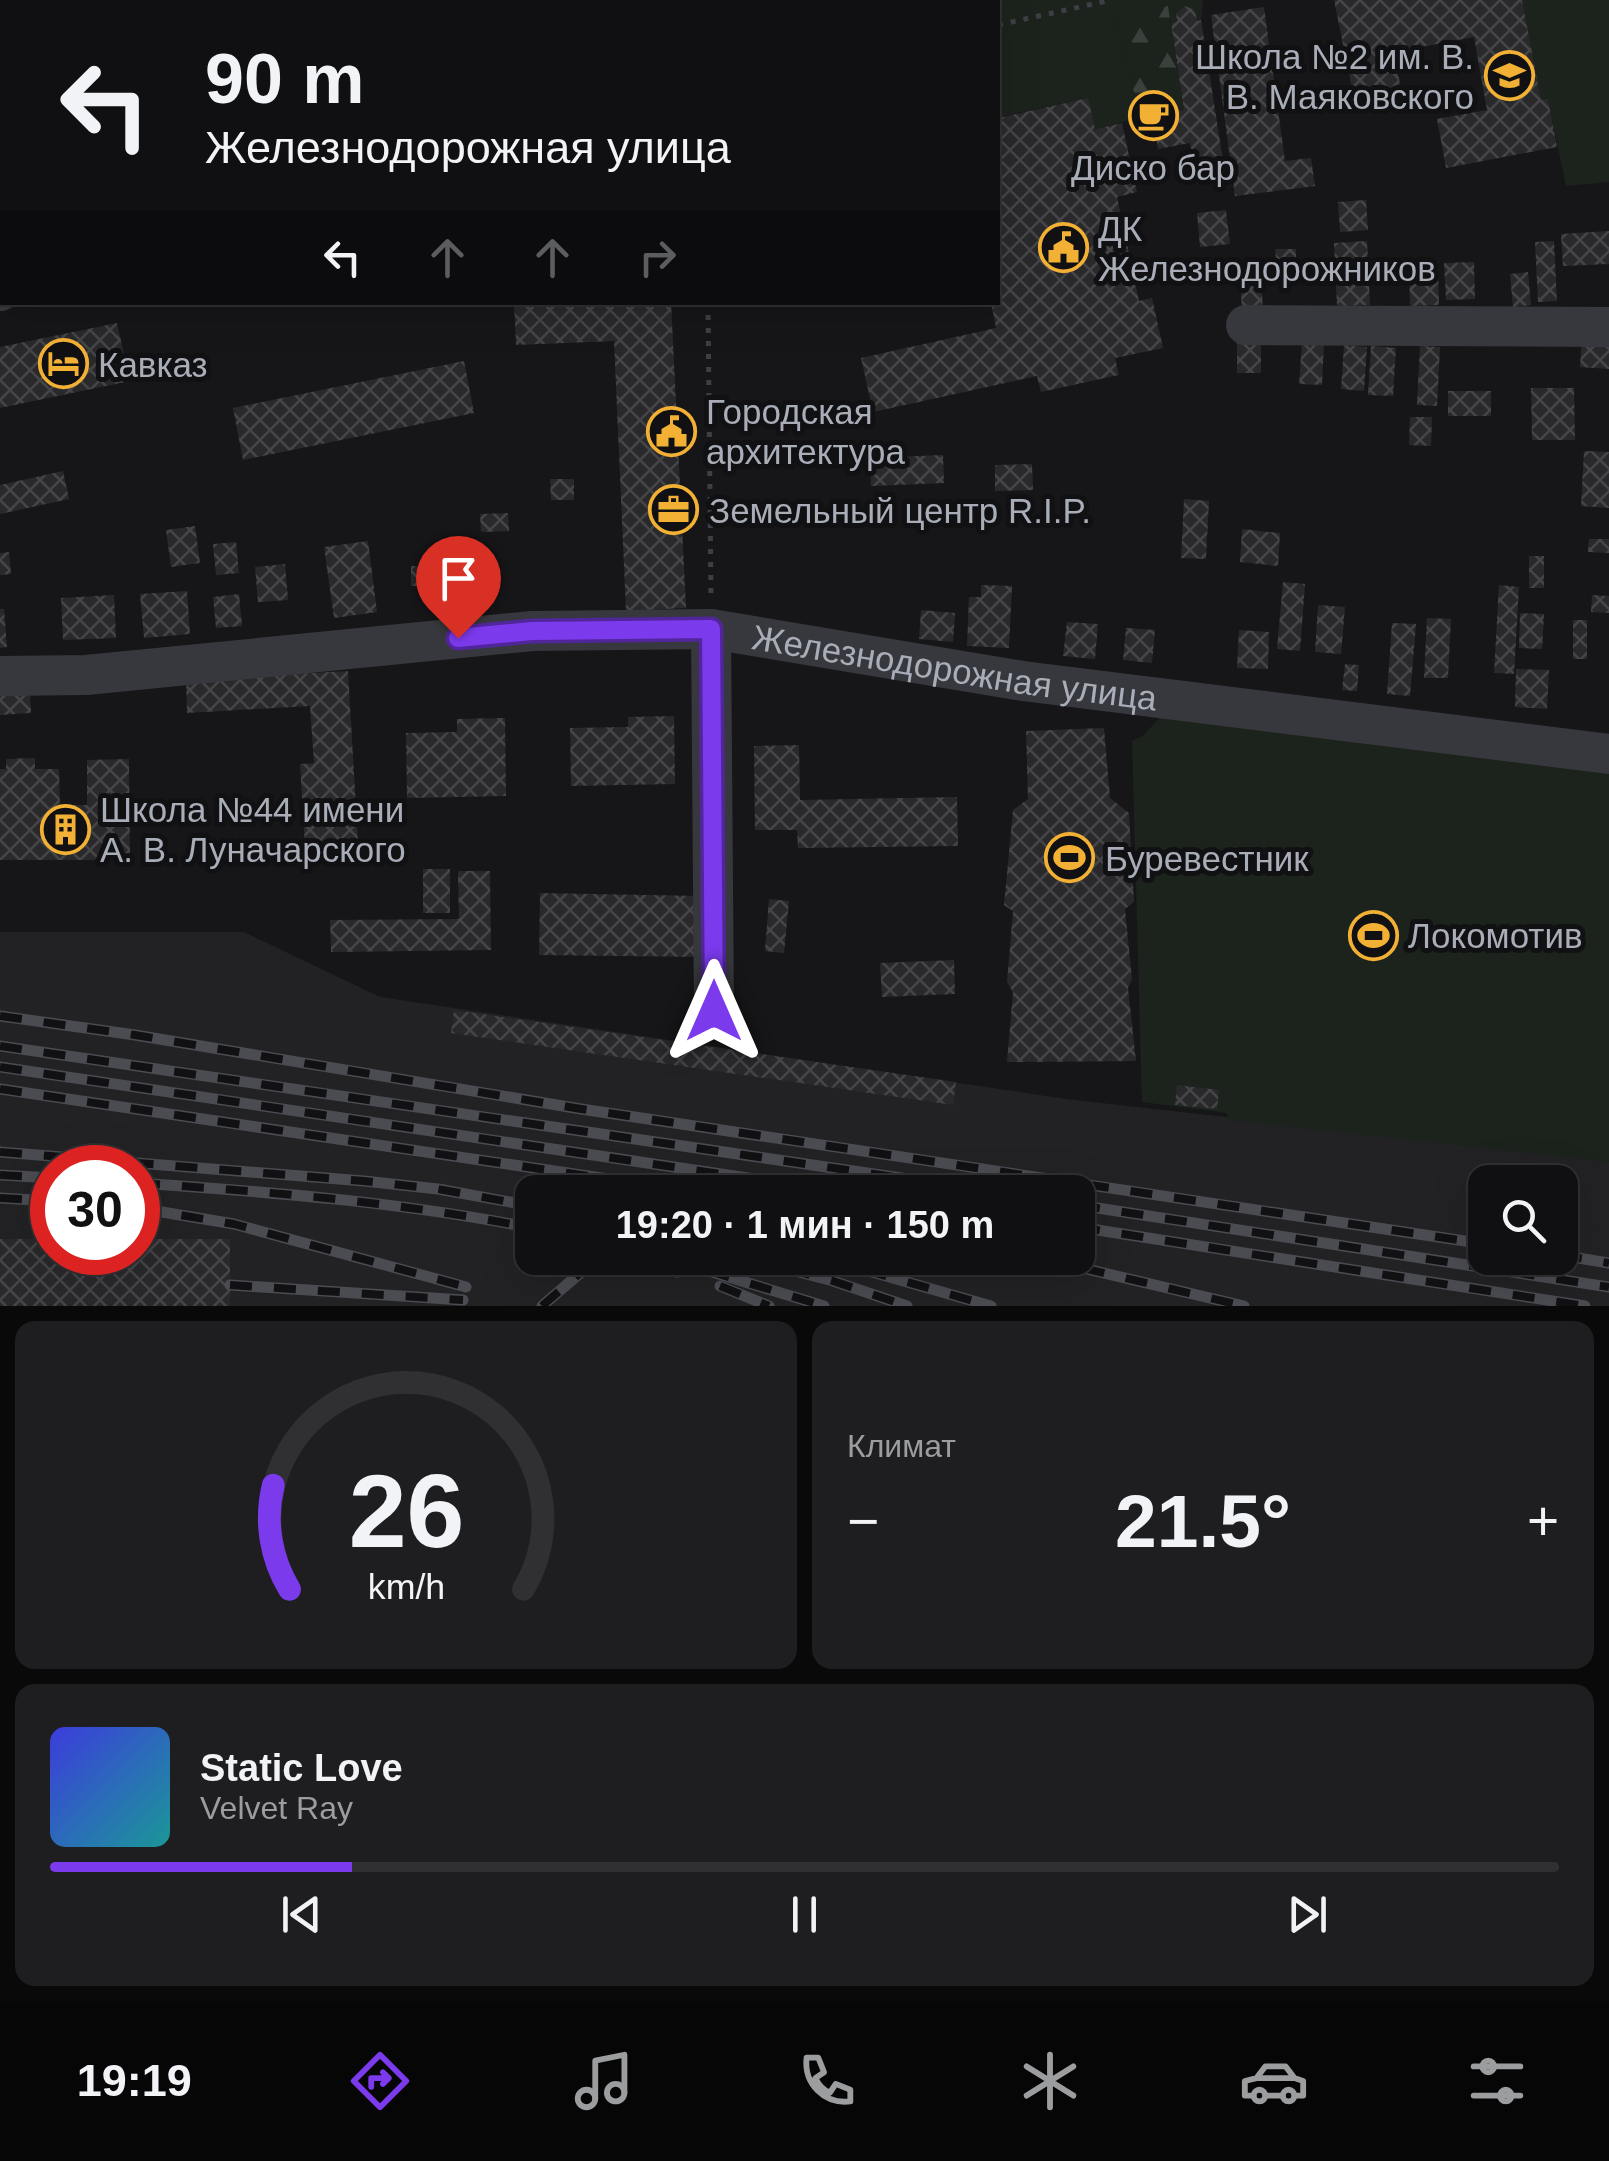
<!DOCTYPE html>
<html lang="ru">
<meta charset="utf-8">
<style>
:root{--surface:#101012;--page:#1e1e20;--text:#f1f3f6;--muted:#9c9d9f;--line:#303032;--accent:#7c3aed}
body{margin:0;font-family:Arial,sans-serif;background:var(--page);color:var(--text);height:100vh;display:flex;flex-direction:column;font-size:38px;white-space:nowrap}
*{box-sizing:border-box;margin:0}
p{font-size:32px;color:var(--muted)}
.icon{flex:none;width:55px;height:55px;fill:none;stroke:currentColor;stroke-width:2;stroke-linecap:round;stroke-linejoin:round}
.map{position:relative;height:1306px;overflow:hidden}
.drawer{display:flex;flex-direction:column;gap:15px;padding:15px;background:#09090a;flex:1}
.drawer>*{flex:none}
.top-card{position:absolute;left:0px;top:0px;width:1000px;height:305px;box-shadow:0 10px 40px #0002,0 0 0 2px var(--line);background:#101012;color:var(--text);overflow:hidden}
.fabs{position:absolute;left:1468px;top:1165px;display:grid;gap:20px}
.fabs a{display:grid;place-items:center;width:110px;height:110px;border-radius:20px;background:var(--surface);box-shadow:0 10px 40px #0002,0 0 0 2px var(--line);font-size:50px}
.speed{position:absolute;left:30px;top:1145px;display:flex;gap:20px;font-size:50px;font-weight:700;text-align:center}
.speed>*{display:grid;place-content:center;width:130px;height:130px;border-radius:50%;background:var(--surface);box-shadow:0 10px 40px #0002,0 0 0 2px var(--line);line-height:1}
.speed .limit{border:15px solid #d22;background:#fff;color:#111}
.pin{position:absolute;display:grid;place-items:center;width:85px;height:85px;color:#fff;margin:-102px -42px;border-radius:50% 50% 50% 0;rotate:-45deg;box-shadow:0 0 10px #0007}
.pin .icon{rotate:45deg}
.me{position:absolute;width:110px;margin:-55px;rotate:0deg;stroke-linejoin:round;filter:drop-shadow(0 0 8px #0008)}
.turn{display:flex;align-items:center;gap:35px;height:210px;padding:0 40px;font-size:45px}
.turn .icon{width:130px;height:130px;stroke-width:2.5}
.turn b{display:block;font-size:70px;line-height:85px}
.lanes{display:flex;align-items:center;height:95px;padding:0 40px;background:#0003;justify-content:center;gap:50px;direction:ltr}
.lanes .off{opacity:.35}
.big{font-size:75px;font-weight:700;line-height:1.1}
.drawer .widget{flex:1;display:flex;flex-direction:column;justify-content:center;gap:15px;min-width:0;padding:0 35px;border-radius:20px;background:var(--page)}
.drawer .dial{align-items:center;gap:0}
.dial svg{height:260px;overflow:visible;fill:none;stroke:var(--line);stroke-width:7;stroke-linecap:round;text-anchor:middle}
.dial text{fill:var(--text);stroke:none}
.song{display:flex;align-items:center;gap:30px}
.cover{width:120px;height:120px;border-radius:15px;background:linear-gradient(135deg,hsl(240 70% 55%),hsl(180 70% 35%))}
.played{height:10px;border-radius:5px;background:linear-gradient(90deg,var(--accent) 20%,var(--line) 20%)}
.keys{display:flex;justify-content:space-around;direction:ltr}
.heat{display:flex;justify-content:space-between;align-items:center;font-size:55px;direction:ltr}
.drawer .tiles{flex:1;display:grid;gap:15px;grid-template-columns:1fr 1fr}
.widget:last-child{grid-column:span 2}
.trip{position:absolute;left:515px;top:1175px;width:580px;height:100px;border-radius:20px;background:var(--surface);box-shadow:0 10px 40px #0002,0 0 0 2px var(--line);font-weight:700;line-height:100px;text-align:center}
.menu{display:flex;height:160px;justify-content:space-around;align-items:center;background:#060607;color:var(--muted)}
.menu .icon{width:70px;height:70px}
.menu .selected{color:var(--accent)}
.menu b{font-size:45px;color:var(--text)}
.map>svg:first-child{display:block}
.built{fill:#222225;fill-rule:evenodd}
.green{fill:#1c231d}
.forest{fill:url(#forest-firs)}
.building{fill:url(#building-cross-hatch)}
.lines{fill:none;stroke-linecap:round;stroke-linejoin:round}
.path{stroke:#3d3f44;stroke-width:5;stroke-dasharray:5 8;stroke-linecap:butt}
.minor{stroke:#37383d;stroke-width:40}
.major{stroke:#53555c;stroke-width:50}
.rail-casing{stroke:#4a4c52;stroke-width:11}
.rail{stroke:#111113;stroke-width:8;stroke-dasharray:22;stroke-linecap:butt}
.route-casing{stroke:#51269a;stroke-width:25}
.route{stroke:#7c3aed;stroke-width:18}
.labels{text-anchor:middle;dominant-baseline:central;stroke-width:10;stroke-linejoin:round;paint-order:stroke}
.poi-label{font-size:35px;fill:#a8adb8;stroke:#111113;text-anchor:start}
.street-label{font-size:35px;fill:#a8adb8;stroke:#111113}
</style>
<div class="map">
<svg width="1609" height="1306" viewBox="0 0 1609 1306">
<defs>
<pattern id="forest-firs" width="22" height="20" patternUnits="userSpaceOnUse" patternTransform="scale(2.5)"><rect width="22" height="20" fill="#1c231d"/><path d="M5 1l3.5 6h-7zM16 11l3.5 6h-7z" fill="#3a403c"/></pattern>
<pattern id="building-cross-hatch" width="8" height="8" patternUnits="userSpaceOnUse" patternTransform="scale(2.5)"><rect width="8" height="8" fill="#29292c"/><path d="M0 0l8 8M0 8l8-8" fill="none" stroke="#454548"/></pattern>
</defs>
<rect width="100%" height="100%" fill="#161618"/>
<path class="built" d="M0 932H244L380 997 1066 1099 1609 1160V1306H0ZM52 1168H138V1252H52ZM1485 1182H1560V1258H1485ZM532 1192H1078V1258H532Z"/>
<path class="green" d="M733 0H1203L1201 20 1197 21 1195 10 1185 6 1176 13 1177 22 1171 23 1168 7 1116 19 1140 117 1095 129 1087 98 998 117V2H721Z
M1522 0H1609V182L1566 186 1548 100H1541Z
M1161 716 1609 768V1162L1228 1120 1227 1113 1142 1102 1132 741 1143 736Z"/>
<path class="forest" d="M1168 6 1184 110 1140 117 1116 19Z"/>
<path class="building" d="M1334 0H1522L1541 100 1548 99 1557 147 1446 168 1437 119 1487 110 1474 37 1394 52 1403 100 1356 108Z
M1185 6 1195 10 1197 21 1201 20 1226 180 1197 184 1190 143 1158 149 1153 115 1184 110 1171 23 1177 22 1176 13Z
M1264 7 1285 161 1311 158 1315 186 1235 196 1211 15Z
M1088 98 1095 129 1122 123 1137 192 1117 197 1139 301 1152 298 1163 348 1115 358 1119 375 1041 392 1037 376 873 412 861 358 996 328 991 302H998V118Z
M1366 200 1368 230 1340 232 1338 202Z
M1226 210 1230 244 1200 247 1197 213Z
M1609 231V264L1563 266 1561 234Z
M1367 241 1370 305 1337 306 1334 243Z
M1554 241 1557 301 1538 302 1535 242Z
M1275 249H1296V260H1276Z
M1438 262 1439 305 1410 306 1409 263Z
M1474 262 1475 299 1446 300 1444 263Z
M1528 272 1531 305 1513 307 1510 274Z
M1261 273 1263 312 1242 313 1240 274Z
M514 302H671L686 608 626 611 614 341 516 345Z
M117 323 130 381 0 408V347Z
M1582 336 1609 337V369L1580 367Z
M1237 341H1261V373H1237Z
M1302 342 1324 344 1322 385 1299 384Z
M1344 345 1367 347 1364 391 1341 389Z
M1371 346 1396 348 1393 396 1368 395Z
M1420 346 1440 347 1437 406 1417 405Z
M464 361 474 413 243 460 233 408Z
M1531 388H1574L1575 440H1532Z
M1448 391H1491V416H1448Z
M1410 417H1432L1431 446 1409 445Z
M1584 451 1609 452V508L1581 506Z
M943 455 944 483 871 486 870 458Z
M1032 464 1033 490 995 491V465Z
M63 471 69 499 0 514V485Z
M550 479H574V500H551Z
M1184 499 1209 501 1206 559 1181 558Z
M508 513 509 531 481 532 480 514Z
M195 526 200 563 171 567 166 530Z
M1242 529 1280 533 1278 566 1240 562Z
M1589 539H1609V553L1588 552Z
M368 541 377 612 334 618 324 547Z
M236 542 239 573 216 575 213 544Z
M9 552 11 574 0 575V553Z
M1529 556H1544V588H1529Z
M285 564 288 600 258 602 255 567Z
M411 566H448L449 586H411Z
M1283 582 1305 584 1300 651 1277 649Z
M981 585 1012 586 1009 648 967 646 969 597H981Z
M1499 585 1519 587 1514 674 1494 673Z
M187 591 190 634 144 638 140 594Z
M239 594 242 626 216 628 213 597Z
M114 595 116 638 63 640 61 598Z
M1592 595 1609 596V613L1591 612Z
M1318 605 1345 607 1341 654 1315 652Z
M0 609H4L7 647 0 648Z
M921 610 955 613 953 642 919 639Z
M1520 613 1544 614 1542 649 1519 648Z
M1427 618 1451 619 1448 678H1424Z
M1573 620H1587V659H1573Z
M1067 622 1098 624 1095 659 1063 656Z
M1392 623 1416 624 1410 696 1387 694Z
M1126 628 1155 630 1152 663 1123 660Z
M1239 630 1269 632 1268 669 1237 668Z
M1345 664 1359 665 1357 691 1342 690Z
M1516 669 1549 670 1547 709 1515 707Z
M348 671 358 843 305 846 300 764 314 763 310 706 187 713 186 680Z
M30 693 31 713 0 715V695Z
M674 716 675 784 571 786 570 728 628 727V717Z
M505 718 506 796 407 798 406 733 457 732V719Z
M1104 728 1110 798 1129 813 1134 902 1125 909 1132 979 1128 988 1136 1061 1007 1062 1013 992 1007 982 1013 911 1004 905 1013 810 1028 799 1026 731Z
M799 745 800 800 957 797 958 846 798 848 797 830H755L754 746Z
M35 758V769H59L60 805H87V760L129 759 130 854H98L99 860H0V769H6V759Z
M423 869H450V913H423Z
M458 871H490L491 950 331 952 330 920 459 919Z
M540 893 702 896 701 957 539 955Z
M769 899 789 901 784 953 765 951Z
M954 960 955 994 882 997 880 963Z
M454 1010 956 1082 953 1105 451 1033Z
M1177 1085 1219 1090 1217 1109 1175 1105Z
M0 1239H52V1252H138V1239H230V1306H0Z"/>
<g class="lines">
<path class="path" d="M677 0 678 2
M652 2 663 0
M998 25 1111 0
M0 156 2 155
M708 302 711 596"/>
<g class="minor">
<path d="M0 291 2 290"/>
<path d="M1246 325 1609 327"/>
<path d="M711 629 714 1011"/>
<path id="s1" d="M0 676 86 675 532 631 711 629 1023 681 1609 754"/>
</g>
<path class="major" d="M423 2 436 0
M0 94 2 93"/>
<defs>
<path id="rail" d="M0 1016 135 1035 581 1109 1485 1244
M0 1046 997 1192
M0 1067 842 1192
M0 1089 696 1192
M0 1152 364 1181 438 1189 532 1206
M0 1175 52 1178
M138 1183C270 1192 402 1202 532 1228
M0 1198 52 1201
M1078 1205 1609 1287
M138 1208 234 1224 466 1287
M1078 1227 1585 1306
M1560 1255 1609 1263
M635 1258 677 1272
M666 1258 824 1306
M746 1258 833 1281 907 1306
M823 1258 991 1306
M1040 1258 1244 1306
M230 1285 463 1300
M720 1286 769 1306
M542 1306 586 1268"/>
</defs>
<use href="#rail" class="rail-casing"/>
<use href="#rail" class="rail"/>
</g>
<g class="lines">
<defs>
<path id="route" d="M458 638 532 631 711 629 714 1011"/>
</defs>
<use href="#route" class="route-casing"/>
<use href="#route" class="route"/>
</g>
<defs>
<symbol id="school-ring" viewBox="-11 -11 22 22"><circle r="9.5" fill="#111113" stroke="#f2b134" stroke-width="1.5"/><path d="M0-5L7-2L0 1L-7-2ZM-4 1L0 2.5L4 1V4Q0 6-4 4Z" fill="#f2b134"/></symbol>
<symbol id="cafe-ring" viewBox="-11 -11 22 22"><circle r="9.5" fill="#111113" stroke="#f2b134" stroke-width="1.5"/><path d="M-5.5-4.5H6V0H3Q3 3.5 0 3.5H-2.5Q-5.5 3.5-5.5 0ZM3-3.2v2h1.7v-2ZM-6 4.5H4V6H-6Z" fill="#f2b134"/></symbol>
<symbol id="civic-ring" viewBox="-11 -11 22 22"><circle r="9.5" fill="#111113" stroke="#f2b134" stroke-width="1.5"/><path d="M-.6-6.5H3V-4.5H.6V-3L4-1V1h2V6H-6V1h2V-1L-.6-3ZM-1.2 2.5V6h2.4V2.5Z" fill="#f2b134"/></symbol>
<symbol id="hotel-ring" viewBox="-11 -11 22 22"><circle r="9.5" fill="#111113" stroke="#f2b134" stroke-width="1.5"/><path d="M-6-4.5h1.5V1H6V5H4.5V3h-9V5H-6ZM-4 0a1.8 1.8 0 1 1 3.6 0ZM.5 0V-2.5h3Q6-2.5 6 0Z" fill="#f2b134"/></symbol>
<symbol id="office-ring" viewBox="-11 -11 22 22"><circle r="9.5" fill="#111113" stroke="#f2b134" stroke-width="1.5"/><path d="M-6-3h4V-5.5h4V-3h4V5H-6ZM-1-4.5V-3h2v-1.5ZM-6 0V1H6V0Z" fill="#f2b134"/></symbol>
<symbol id="building-ring" viewBox="-11 -11 22 22"><circle r="9.5" fill="#111113" stroke="#f2b134" stroke-width="1.5"/><path d="M-4-6H4V6H1V3H-1V6H-4ZM-2.5-4.3h1.7v1.8h-1.7ZM.8-4.3h1.7v1.8H.8ZM-2.5-1h1.7V.8h-1.7ZM.8-1h1.7V.8H.8Z" fill="#f2b134"/></symbol>
<symbol id="stadium-ring" viewBox="-11 -11 22 22"><circle r="9.5" fill="#111113" stroke="#f2b134" stroke-width="1.5"/><path d="M0-5a6.5 5 0 1 0 0 10a6.5 5 0 1 0 0-10ZM-3.5-1.8h7v3.6h-7Z" fill="#f2b134"/></symbol>
</defs>
<g fill-rule="evenodd">
<use href="#school-ring" x="1482" y="48" width="55" height="55"/>
<use href="#cafe-ring" x="1126" y="88" width="55" height="55"/>
<use href="#civic-ring" x="1036" y="220" width="55" height="55"/>
<use href="#hotel-ring" x="36" y="336" width="55" height="55"/>
<use href="#civic-ring" x="644" y="404" width="55" height="55"/>
<use href="#office-ring" x="646" y="482" width="55" height="55"/>
<use href="#building-ring" x="38" y="802" width="55" height="55"/>
<use href="#stadium-ring" x="1042" y="830" width="55" height="55"/>
<use href="#stadium-ring" x="1346" y="908" width="55" height="55"/>
</g>
<g class="labels">
<g class="poi-label">
<text x="1474" y="56" text-anchor="end">Школа №2 им. В.<tspan x="1474" dy="40">В. Маяковского</tspan></text>
<text x="1153" y="167" text-anchor="middle">Диско бар</text>
<text x="1098" y="228">ДК<tspan x="1098" dy="40">Железнодорожников</tspan></text>
<text x="98" y="364">Кавказ</text>
<text x="706" y="411">Городская<tspan x="706" dy="40">архитектура</tspan></text>
<text x="709" y="510">Земельный центр R.I.P.</text>
<text x="100" y="809">Школа №44 имени<tspan x="100" dy="40">А. В. Луначарского</tspan></text>
<text x="1105" y="858">Буревестник</text>
<text x="1408" y="935">Локомотив</text>
</g>
<g class="street-label">
<text stroke="none"><textPath href="#s1" startOffset="960">Железнодорожная улица</textPath></text>
</g>
</g>
</svg>
<div class="fabs">
<a><svg class="icon" aria-label="search" viewBox="0 0 24 24"><circle cx="10" cy="10" r="6"/><path d="M15 15l6 6"/></svg></a>
</div>
<div class="speed"><div class="limit">30</div></div>
<div class="pin" style="left:458px;top:638px;background:#d93025"><svg class="icon" aria-label="arrive" viewBox="0 0 24 24"><path d="M6 21V4h12l-3 4 3 4H6"/></svg></div>
<svg class="me" style="left:714px;top:1011px" viewBox="-20 -20 40 40"><path d="M0-17L14 15 0 8-14 15z" fill="#7c3aed" stroke="#fff" stroke-width="4"/></svg>
<div class="trip">19:20 · 1 мин · 150 m</div>
<div class="top-card">
<div class="turn"><svg class="icon" aria-label="left" viewBox="0 0 24 24"><path d="M17 20v-9H6M10 6l-5 5 5 5"/></svg><div><b>90 m</b>Железнодорожная улица</div></div>
<div class="lanes"><svg class="icon" aria-label="left" viewBox="0 0 24 24"><path d="M17 20v-9H6M10 6l-5 5 5 5"/></svg><svg class="icon off" aria-label="ahead" viewBox="0 0 24 24"><path d="M12 20V5M6 11l6-6 6 6"/></svg><svg class="icon off" aria-label="ahead" viewBox="0 0 24 24"><path d="M12 20V5M6 11l6-6 6 6"/></svg><svg class="icon off" aria-label="right" viewBox="0 0 24 24"><path d="M7 20v-9h11M14 6l5 5-5 5"/></svg></div>
</div>
</div>
<section class="drawer">
<div class="tiles">
<div class="widget dial"><svg viewBox="0 0 100 80">
<path d="M14 69A42 42 0 1 1 86 69"/>
<path d="M14 69A42 42 0 0 1 9 37" stroke="#7c3aed"/>
<text x="50" y="56" font-size="32" font-weight="700">26</text>
<text x="50" y="72" font-size="11">km/h</text>
</svg></div>
<div class="widget"><p>Климат</p>
<div class="heat"><a>−</a><b class="big">21.5°</b><a>+</a></div>
</div>
<div class="widget">
<div class="song"><i class="cover"></i><div><b>Static Love</b><p>Velvet Ray</p></div></div>
<div class="played"></div>
<div class="keys"><svg class="icon" aria-label="previous" viewBox="0 0 24 24"><path d="M18 5L8 12l10 7zM5 5v14"/></svg><svg class="icon" aria-label="pause" viewBox="0 0 24 24"><path d="M8 5v14M16 5v14"/></svg><svg class="icon" aria-label="next" viewBox="0 0 24 24"><path d="M6 5l10 7-10 7zM19 5v14"/></svg></div>
</div>
</div>
</section>
<nav class="menu">
<b>19:19</b>
<svg class="icon selected" aria-label="directions" viewBox="0 0 24 24"><path d="M12 3l9 9-9 9-9-9zM9 14v-3h6M13 9l2 2-2 2"/></svg>
<svg class="icon" aria-label="music" viewBox="0 0 24 24"><path d="M9 18V5l10-2v13"/><circle cx="6" cy="18" r="3"/><circle cx="16" cy="16" r="3"/></svg>
<svg class="icon" aria-label="phone" viewBox="0 0 24 24"><path d="M5 4h4l2 5-3 2q2 4 5 5l2-3 5 2v4C11 20 4 13 5 4z"/></svg>
<svg class="icon" aria-label="climate" viewBox="0 0 24 24"><path d="M12 3v18M4 7l16 10M4 17L20 7"/></svg>
<svg class="icon" aria-label="car" viewBox="0 0 24 24"><path d="M5 17H2v-5l4-1 3-4h7l3 4 3 1v5h-3M9 17h6M6 11h13"/><circle cx="7" cy="17" r="2"/><circle cx="17" cy="17" r="2"/></svg>
<svg class="icon" aria-label="filters" viewBox="0 0 24 24"><path d="M4 7h16M4 17h16"/><circle cx="9" cy="7" r="2"/><circle cx="15" cy="17" r="2"/></svg>
</nav>
